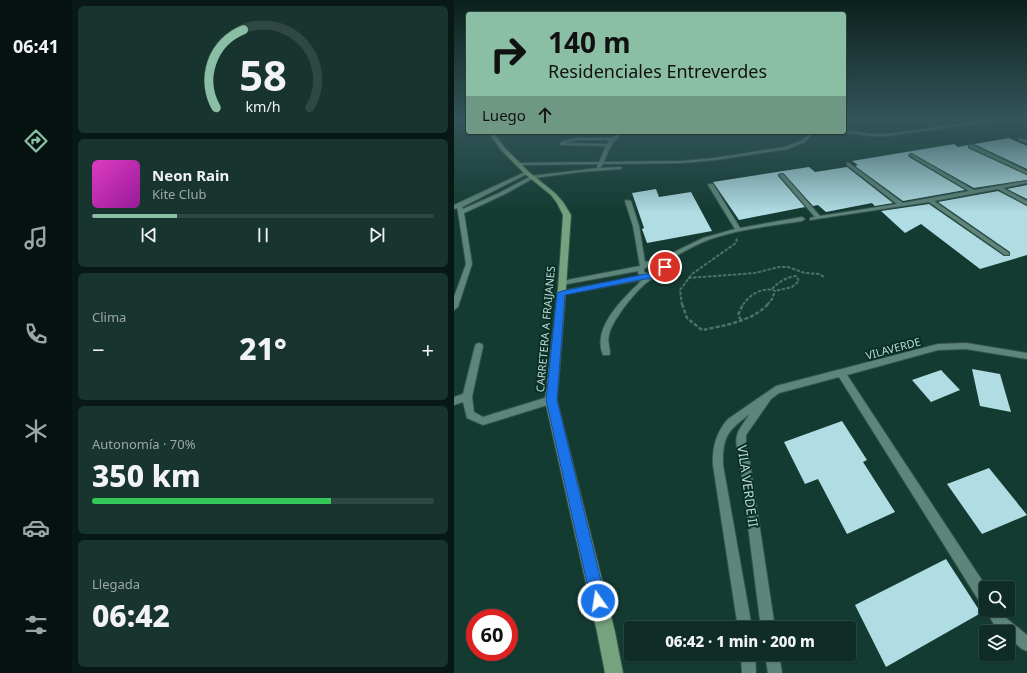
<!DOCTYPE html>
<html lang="es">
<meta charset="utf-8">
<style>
:root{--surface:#0f2c26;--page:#18342e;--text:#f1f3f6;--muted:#9ba7a7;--line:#2f4843;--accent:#8abfa5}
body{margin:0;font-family:"Noto Sans",sans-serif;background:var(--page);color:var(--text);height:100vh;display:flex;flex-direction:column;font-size:15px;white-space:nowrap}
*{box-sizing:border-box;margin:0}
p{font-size:13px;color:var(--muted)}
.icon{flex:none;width:22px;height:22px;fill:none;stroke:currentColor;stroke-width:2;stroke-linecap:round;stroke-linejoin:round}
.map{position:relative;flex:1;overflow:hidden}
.side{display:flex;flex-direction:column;gap:6px;padding:6px;background:#081815;width:382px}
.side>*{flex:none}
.guide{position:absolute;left:12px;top:12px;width:380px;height:122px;border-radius:4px;box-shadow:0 1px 3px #0004,0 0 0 1px var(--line);background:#8abfa5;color:#111;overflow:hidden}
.tools{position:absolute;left:525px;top:581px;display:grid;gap:8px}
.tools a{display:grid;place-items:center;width:36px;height:36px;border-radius:4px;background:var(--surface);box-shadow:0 1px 3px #0004,0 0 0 1px var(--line);font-size:20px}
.speed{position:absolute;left:12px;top:609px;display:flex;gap:8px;font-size:20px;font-weight:700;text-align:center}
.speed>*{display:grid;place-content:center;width:52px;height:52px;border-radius:50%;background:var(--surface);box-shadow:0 1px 3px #0004,0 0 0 1px var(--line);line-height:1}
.speed .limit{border:6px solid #d22;background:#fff;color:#111}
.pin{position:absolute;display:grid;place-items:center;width:34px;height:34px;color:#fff;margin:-17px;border:2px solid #fff;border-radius:50%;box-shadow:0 1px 4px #0007}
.me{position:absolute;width:44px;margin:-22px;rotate:347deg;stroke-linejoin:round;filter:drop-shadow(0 0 3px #0008)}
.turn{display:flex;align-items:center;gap:14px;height:84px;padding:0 16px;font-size:18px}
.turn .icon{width:52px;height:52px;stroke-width:2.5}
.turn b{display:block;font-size:28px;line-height:34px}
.then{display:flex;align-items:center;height:38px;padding:0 16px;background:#0003;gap:8px;font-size:15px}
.big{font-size:30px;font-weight:800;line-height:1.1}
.side .widget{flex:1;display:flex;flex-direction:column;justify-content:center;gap:6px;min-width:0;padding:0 14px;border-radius:6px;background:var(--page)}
.side .dial{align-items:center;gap:0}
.dial svg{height:104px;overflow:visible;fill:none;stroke:var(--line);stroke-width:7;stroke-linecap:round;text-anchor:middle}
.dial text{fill:var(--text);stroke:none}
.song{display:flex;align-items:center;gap:12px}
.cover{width:48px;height:48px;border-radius:6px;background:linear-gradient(135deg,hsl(310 70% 55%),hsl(300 70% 35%))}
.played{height:4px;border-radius:2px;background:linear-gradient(90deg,var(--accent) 25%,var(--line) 25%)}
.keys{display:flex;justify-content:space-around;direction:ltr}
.heat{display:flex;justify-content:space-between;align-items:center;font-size:22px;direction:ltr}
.charge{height:6px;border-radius:3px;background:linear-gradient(90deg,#34c759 70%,var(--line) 0)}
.trip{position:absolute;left:170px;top:621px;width:232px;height:40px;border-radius:4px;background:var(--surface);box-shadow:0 1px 3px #0004,0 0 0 1px var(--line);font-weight:800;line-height:40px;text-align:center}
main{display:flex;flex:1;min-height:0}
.menu{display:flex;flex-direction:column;width:72px;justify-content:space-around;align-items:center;background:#06120f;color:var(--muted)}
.menu .icon{width:28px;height:28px}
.menu .on{color:var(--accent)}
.menu b{font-size:18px;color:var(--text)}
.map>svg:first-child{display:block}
.building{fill:#b0dce4}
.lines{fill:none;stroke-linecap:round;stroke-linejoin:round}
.minor-casing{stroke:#39544d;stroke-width:2}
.primary-casing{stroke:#39544d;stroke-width:2}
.path-far1{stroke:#4f7068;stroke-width:2;stroke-dasharray:3.5 1.5;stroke-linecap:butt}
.path{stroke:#4f7068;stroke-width:2.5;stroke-dasharray:4 2;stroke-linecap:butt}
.minor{fill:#5d857a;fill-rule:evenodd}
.primary{fill:#76a27d;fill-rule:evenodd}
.route{fill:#1a73e8;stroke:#114b97}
.labels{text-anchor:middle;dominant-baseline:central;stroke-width:4;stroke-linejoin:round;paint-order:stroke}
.street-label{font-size:11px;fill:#c3d7d1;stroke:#073128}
.near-street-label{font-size:13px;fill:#c3d7d1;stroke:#073128}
</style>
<main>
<nav class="menu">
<b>06:41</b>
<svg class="icon on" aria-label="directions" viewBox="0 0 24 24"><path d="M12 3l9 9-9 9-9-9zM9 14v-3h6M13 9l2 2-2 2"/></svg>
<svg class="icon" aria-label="music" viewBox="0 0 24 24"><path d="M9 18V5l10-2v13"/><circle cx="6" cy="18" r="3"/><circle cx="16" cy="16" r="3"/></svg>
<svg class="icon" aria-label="phone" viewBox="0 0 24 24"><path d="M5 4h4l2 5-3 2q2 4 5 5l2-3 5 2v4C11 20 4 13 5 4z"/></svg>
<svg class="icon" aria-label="climate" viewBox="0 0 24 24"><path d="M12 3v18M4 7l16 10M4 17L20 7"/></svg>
<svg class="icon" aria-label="car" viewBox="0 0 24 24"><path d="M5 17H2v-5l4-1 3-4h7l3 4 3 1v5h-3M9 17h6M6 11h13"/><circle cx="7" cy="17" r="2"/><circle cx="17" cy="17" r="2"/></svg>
<svg class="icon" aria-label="filters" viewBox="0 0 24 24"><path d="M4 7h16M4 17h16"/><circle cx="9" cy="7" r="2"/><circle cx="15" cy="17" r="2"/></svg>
</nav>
<section class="side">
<div class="widget dial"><svg viewBox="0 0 100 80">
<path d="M14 69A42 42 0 1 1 86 69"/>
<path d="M14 69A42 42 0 0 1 35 9" stroke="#8abfa5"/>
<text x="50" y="56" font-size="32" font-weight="700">58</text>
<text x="50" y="72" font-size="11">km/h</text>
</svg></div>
<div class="widget">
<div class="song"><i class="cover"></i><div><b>Neon Rain</b><p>Kite Club</p></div></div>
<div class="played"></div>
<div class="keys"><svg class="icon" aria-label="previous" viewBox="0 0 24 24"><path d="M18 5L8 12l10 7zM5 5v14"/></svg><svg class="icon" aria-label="pause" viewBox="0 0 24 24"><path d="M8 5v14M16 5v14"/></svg><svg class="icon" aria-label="next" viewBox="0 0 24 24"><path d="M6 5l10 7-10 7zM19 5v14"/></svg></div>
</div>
<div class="widget"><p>Clima</p>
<div class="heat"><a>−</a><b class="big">21°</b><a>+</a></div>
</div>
<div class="widget"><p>Autonomía · 70%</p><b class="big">350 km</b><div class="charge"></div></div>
<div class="widget"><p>Llegada</p><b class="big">06:42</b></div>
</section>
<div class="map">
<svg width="573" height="673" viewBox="0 0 573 673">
<rect width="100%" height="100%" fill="#143b32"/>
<path class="building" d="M555 138 573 146V169L520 144Z
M500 144 504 147 514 145V148L573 175V180L520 188 457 153 454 155 455 157 511 190 449 201 401 166 404 165 398 161Z
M355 167 361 172 393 167 439 203 421 206 418 203 372 212 364 205 359 206 329 173 324 174V176L351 207 285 220 259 182Z
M573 185V199L553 189Z
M202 189 205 197 237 192 258 231 193 243 188 229 190 228 178 193Z
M544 191 573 206V255L526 269 467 224 451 233 427 211 475 204 550 256H555L556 255V252L484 202Z
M518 369 546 374 557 412 526 406Z
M487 370 506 390 477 402 458 380Z
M388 421 413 460 409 462 441 512 393 534 364 479 351 484 330 442Z
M535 468 573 515 528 534 493 484Z
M492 559 527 613 432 667 401 605Z"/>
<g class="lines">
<defs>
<path id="minor" d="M0 119H8L0 121Z
M542 119H553L434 136H417L389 132 390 130 417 134H434Z
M166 132H171C158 141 156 147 150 162L227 161 261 158 331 147 349 140 356 132H360L351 142 334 149 261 160 227 163 149 164 146 168 166 167 168 168 166 169 126 172 80 178 49 195 10 213 18 264 4 307 0 310V297L12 264 4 212 3 208 0 209V205L71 172 75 173 8 207 9 209 45 193 77 176 144 168 143 167 144 164 64 165 62 164 64 163 145 162 152 146 107 145 105 144 109 141 123 138H157ZM123 140H155L153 144 111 143Z
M565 138 573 140V143L565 140Z
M515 145H519L573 171V174L515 147Z
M458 154 520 190 573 181V183L549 188 573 201V205L544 189 480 201 555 253V255H551L475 202 356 220V218L361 217 325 175 329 174 366 216 443 204 393 165V163H395L449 203 515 191 456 156V155Z
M255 184H259L286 228 348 217 351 219 348 221C316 226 284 229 254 240 238 246 224 256 209 262L214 267C210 280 203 275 196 280 183 289 158 320 155 335 153 341 156 347 156 353L155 355H149C137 327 171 297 188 280L107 295 103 293 107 291 186 276 184 273V271L108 285 105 283 108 281 186 266 179 226 171 201 172 200 177 201 185 226 191 262 208 258 249 238 281 229 254 185ZM203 264 207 268 205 272 197 275 190 272V269L196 265Z
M25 343 28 344 29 346 18 397 20 412 29 417 97 396 100 397 102 400 100 403 29 425 13 418 9 402 0 405V397L9 394 21 346 22 344Z
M512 343 573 353V359L512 349 484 350 393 375 533 588 532 606 527 604 385 377 325 393 317 399 292 435V446L296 463 321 628H307L286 463C280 436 280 436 296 414 274 430 268 437 269 465L298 628H284L259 465C258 447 262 433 274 419L322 386 484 344Z
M532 610H547L552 618 573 635V651L568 649 554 637V632H547L542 628Z
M287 654H301L302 673H288Z
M311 654H325L328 673H314Z"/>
<path id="primary" d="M34 132H39L51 148 75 172 101 193 109 202 117 215 112 288 103 400 161 632 169 673H151L143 632 91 400 104 288 109 215 103 203 97 195 71 174 47 150Z"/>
</defs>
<use href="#minor" class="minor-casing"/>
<use href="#primary" class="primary-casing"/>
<path class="path-far1" d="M234 278 301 273 325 267H334L351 273 365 274 370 277
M318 289C325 282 332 277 342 276L345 281 338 287 321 291
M228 305 226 290 238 274 282 243 283 238
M289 305C295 295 309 286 321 291L318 299 313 305"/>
<path class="path" d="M228 304 233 318 248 330C269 326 299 321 314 304
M287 320 284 315 289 304"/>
<use href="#minor" class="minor"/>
<use href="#primary" class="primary"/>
</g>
<linearGradient id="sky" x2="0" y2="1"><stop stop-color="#0b201c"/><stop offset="0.56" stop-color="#34555a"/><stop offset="1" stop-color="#34555a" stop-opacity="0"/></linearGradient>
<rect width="573" height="213" fill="url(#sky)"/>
<path class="route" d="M211 265 215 267 213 274 206 278 191 279 111 295 103 400 152 601 150 607 144 609 139 607 137 601 92 400 103 293 108 291 191 274C201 274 204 275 209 266Z"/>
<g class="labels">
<g class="street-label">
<text transform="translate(91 329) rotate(-85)">CARRETERA A FRAIJANES</text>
<text transform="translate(439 348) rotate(-15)">VILAVERDE</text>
</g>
<g class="near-street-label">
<text transform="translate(294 486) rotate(82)">VILA VERDE II</text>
</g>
</g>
</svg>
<div class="tools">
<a><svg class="icon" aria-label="search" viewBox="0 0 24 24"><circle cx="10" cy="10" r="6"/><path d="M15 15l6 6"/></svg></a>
<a><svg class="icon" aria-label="layers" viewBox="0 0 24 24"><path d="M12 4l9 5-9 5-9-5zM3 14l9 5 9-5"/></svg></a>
</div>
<div class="speed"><div class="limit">60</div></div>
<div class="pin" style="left:211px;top:267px;background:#d93025"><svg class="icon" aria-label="arrive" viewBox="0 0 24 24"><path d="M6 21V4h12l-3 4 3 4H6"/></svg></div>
<svg class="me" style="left:144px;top:601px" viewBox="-20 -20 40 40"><circle r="17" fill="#1a73e8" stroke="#fff" stroke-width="3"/><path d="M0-11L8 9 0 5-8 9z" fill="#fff"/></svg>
<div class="trip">06:42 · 1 min · 200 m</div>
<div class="guide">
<div class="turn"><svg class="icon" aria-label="right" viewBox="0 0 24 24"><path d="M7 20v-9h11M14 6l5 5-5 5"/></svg><div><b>140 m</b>Residenciales Entreverdes</div></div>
<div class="then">Luego<svg class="icon" aria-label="ahead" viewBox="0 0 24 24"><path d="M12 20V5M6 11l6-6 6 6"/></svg></div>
</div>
</div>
</main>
